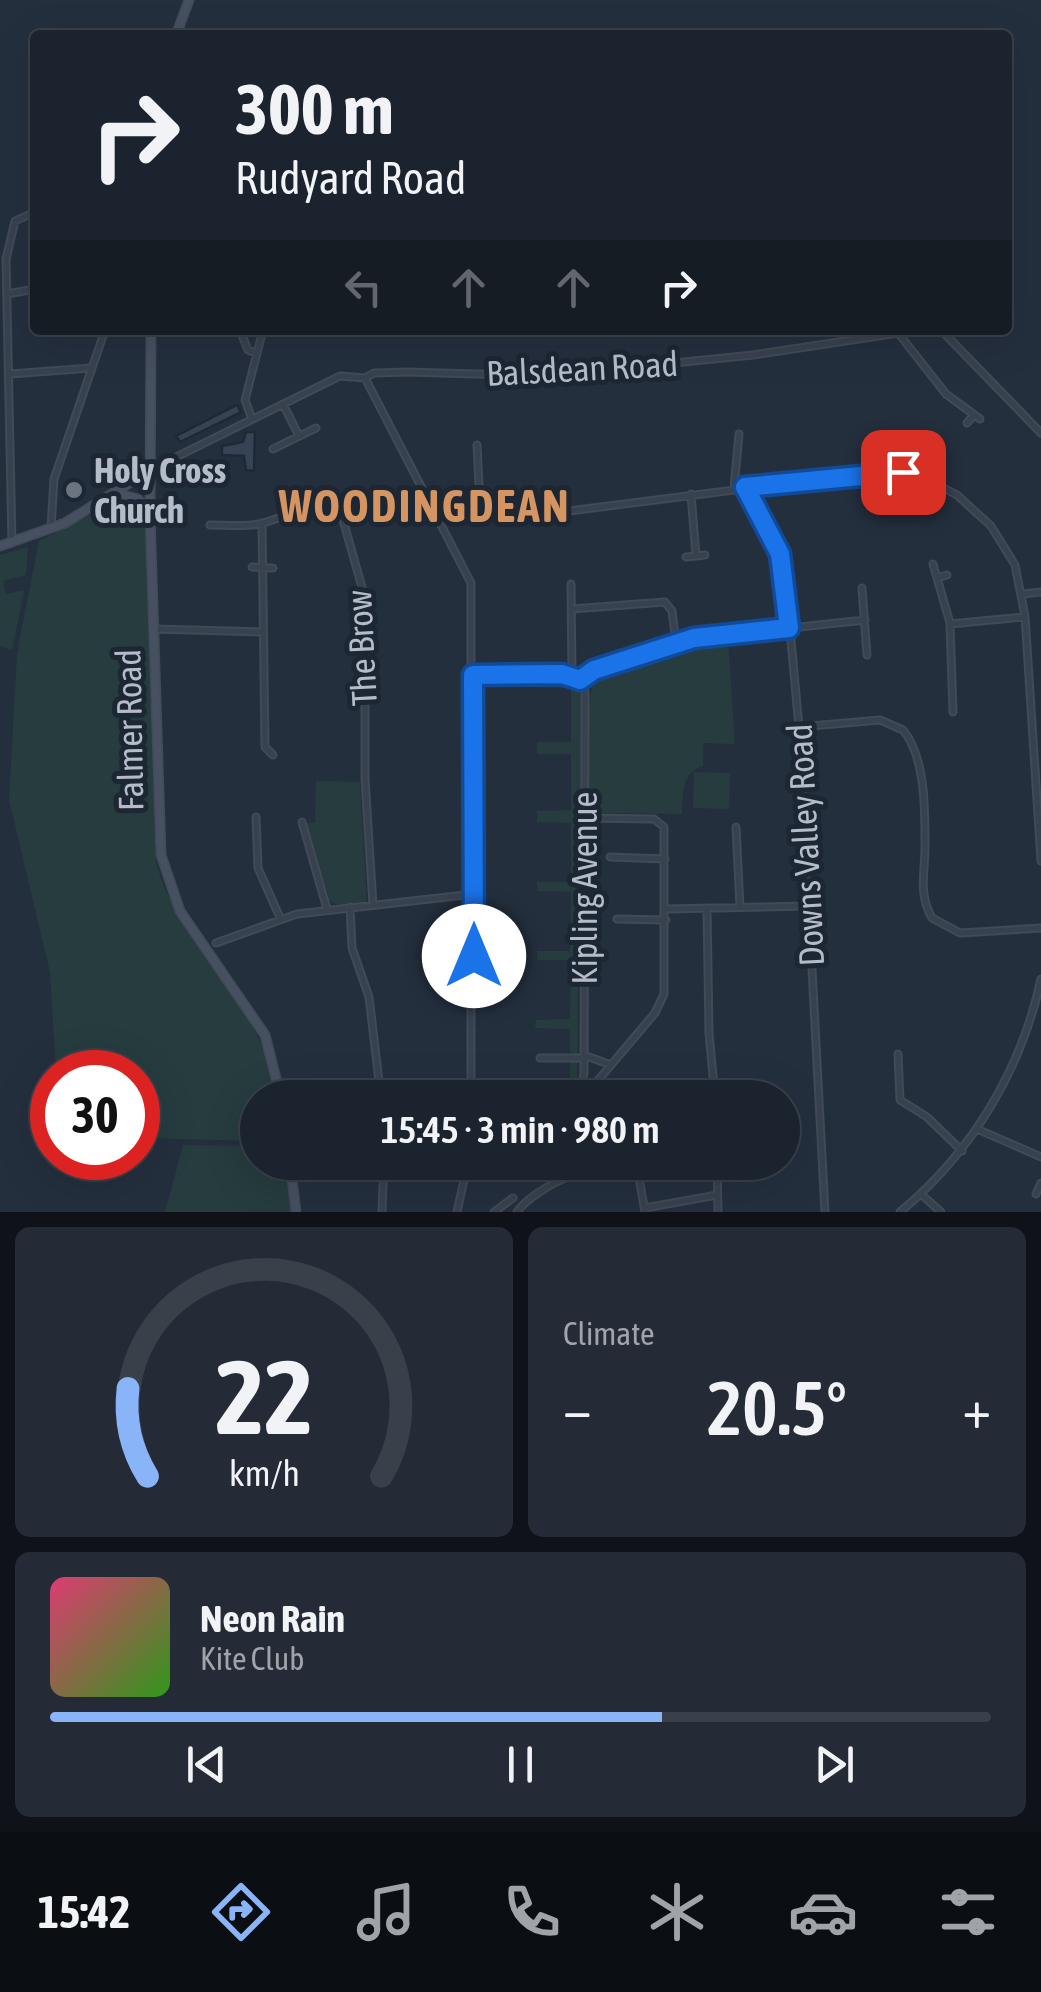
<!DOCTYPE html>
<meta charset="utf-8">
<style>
:root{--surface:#1b232e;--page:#242b36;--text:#f1f3f6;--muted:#a0a4aa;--line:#39404a;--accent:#8ab4f8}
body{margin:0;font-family:"Asap Condensed",sans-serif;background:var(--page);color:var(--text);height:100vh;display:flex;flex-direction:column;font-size:38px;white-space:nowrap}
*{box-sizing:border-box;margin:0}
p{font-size:32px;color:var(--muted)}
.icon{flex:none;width:55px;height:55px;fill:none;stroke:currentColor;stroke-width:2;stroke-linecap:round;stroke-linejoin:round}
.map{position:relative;height:1212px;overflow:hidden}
.panel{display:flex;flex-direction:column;gap:15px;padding:15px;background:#0f1319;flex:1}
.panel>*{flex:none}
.top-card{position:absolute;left:30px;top:30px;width:982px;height:305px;border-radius:10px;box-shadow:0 10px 40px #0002,0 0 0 2px var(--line);background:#1b232e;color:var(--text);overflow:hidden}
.speed{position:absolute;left:30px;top:1050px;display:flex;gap:20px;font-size:50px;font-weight:700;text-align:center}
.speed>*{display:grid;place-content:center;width:130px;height:130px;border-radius:50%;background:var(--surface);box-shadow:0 10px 40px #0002,0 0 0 2px var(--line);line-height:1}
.speed .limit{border:15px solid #d22;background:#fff;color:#111}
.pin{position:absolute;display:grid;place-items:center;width:85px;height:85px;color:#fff;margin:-42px;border-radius:20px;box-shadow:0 5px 15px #0006}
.me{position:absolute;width:110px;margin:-55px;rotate:0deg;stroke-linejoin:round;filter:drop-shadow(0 0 8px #0008)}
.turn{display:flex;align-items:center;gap:35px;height:210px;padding:0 40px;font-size:45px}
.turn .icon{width:130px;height:130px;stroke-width:2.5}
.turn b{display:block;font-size:70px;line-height:85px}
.lanes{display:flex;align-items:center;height:95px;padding:0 40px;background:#0003;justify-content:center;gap:50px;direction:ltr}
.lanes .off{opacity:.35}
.big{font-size:75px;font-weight:600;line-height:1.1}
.panel .tile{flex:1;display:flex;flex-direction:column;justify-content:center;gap:15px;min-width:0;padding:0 35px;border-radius:15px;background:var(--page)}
.panel .dial{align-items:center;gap:0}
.dial svg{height:260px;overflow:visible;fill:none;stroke:var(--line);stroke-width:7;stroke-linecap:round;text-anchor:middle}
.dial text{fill:var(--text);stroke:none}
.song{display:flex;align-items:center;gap:30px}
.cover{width:120px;height:120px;border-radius:15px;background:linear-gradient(135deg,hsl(340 70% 55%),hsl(110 70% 35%))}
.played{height:10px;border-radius:5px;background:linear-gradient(90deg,var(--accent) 65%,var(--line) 65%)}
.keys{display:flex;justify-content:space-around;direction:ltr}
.heat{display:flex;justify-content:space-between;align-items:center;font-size:55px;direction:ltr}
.panel .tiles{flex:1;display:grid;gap:15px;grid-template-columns:1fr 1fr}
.tile:last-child{grid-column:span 2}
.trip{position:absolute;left:240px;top:1080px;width:560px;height:100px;border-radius:50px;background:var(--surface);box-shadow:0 10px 40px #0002,0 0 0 2px var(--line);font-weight:600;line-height:100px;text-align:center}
.tab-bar{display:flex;height:160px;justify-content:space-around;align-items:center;background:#0b0e12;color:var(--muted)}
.tab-bar .icon{width:70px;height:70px}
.tab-bar .active{color:var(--accent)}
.tab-bar b{font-size:45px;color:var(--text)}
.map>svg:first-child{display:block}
.green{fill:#263c3f}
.building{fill:#364354;stroke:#1f2835;stroke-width:2.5}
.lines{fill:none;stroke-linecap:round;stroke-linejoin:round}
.street-casing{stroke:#414a57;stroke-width:9}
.secondary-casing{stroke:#414a57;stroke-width:11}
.street{stroke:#38414e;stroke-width:5}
.secondary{stroke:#465061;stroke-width:8}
.route-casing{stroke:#114b97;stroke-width:25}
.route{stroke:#1a73e8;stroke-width:18}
.worship-dot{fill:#6b7280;stroke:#1d2633;stroke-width:4}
.labels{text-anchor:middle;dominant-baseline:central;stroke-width:10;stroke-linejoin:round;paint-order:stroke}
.street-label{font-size:35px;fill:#b4bcc9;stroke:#1d2633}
.poi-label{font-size:35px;font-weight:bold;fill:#b4bcc9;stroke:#1d2633;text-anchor:start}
.district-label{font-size:45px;font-weight:bold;letter-spacing:2.5px;fill:#d59563;stroke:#1d2633}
</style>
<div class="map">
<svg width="1041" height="1212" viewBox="0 0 1041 1212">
<rect width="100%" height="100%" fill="#242f3e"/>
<path class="green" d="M118 501 136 504 145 523 156 862C180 952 264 997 275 1097L258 1098 257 1141 138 1138V1072H56L50 972 9 800 17 653 39 541Z
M28 547 26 575 3 581 6 594 24 590 12 650 0 646V555Z
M721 639 728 640 735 744 703 743V766C681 773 683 794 682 814L592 813 588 806 589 705 593 679 693 643Z
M571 680 581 693 577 1095 532 1093V1088H570V1029L535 1028 536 1020 570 1019 571 960H537V951H570L571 892 537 891V882H571V823L537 822V811L571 810V754H537V742H571V688L507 687V683Z
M694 772 730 773 729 809 693 808Z
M316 781 360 782 367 903 338 905 330 901 305 823 315 822Z
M183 1145 257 1146 258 1162 284 1163 291 1212H165Z"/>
<path class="building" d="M237 405 241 412 180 442 176 436Z
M246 432H255L254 471 246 470 244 456 222 455V446L243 442Z"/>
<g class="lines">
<defs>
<path id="street" d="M7 294 35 289
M240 330 248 350 256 353
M941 330 1041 433
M899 334 946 394 980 419
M10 374 91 368
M365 378 471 583V1098
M365 378 374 373 407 372 546 376 753 355 918 330
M283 404 299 436
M252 419 245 400 263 330
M967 423 974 415
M477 445 480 505
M273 449 316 428
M152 469 340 376 365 378
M745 487 779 550 786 587 799 727 825 1212
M734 488 739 434
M691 494 696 556 705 555
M434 507 449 502 569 511 885 471 922 477 957 495 991 526 1015 565 1025 616 1041 861
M343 520 372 506
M262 523 265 747 273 755
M210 525C226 525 244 527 259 524 284 519 324 493 343 520L365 598V779L373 905
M51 528 54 479 105 330
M12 543 6 259 15 221 35 212
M686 557 696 556
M933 564 950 623
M252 567 273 568
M937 578 947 575
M571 584 572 676
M862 588 867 655
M1023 594 1041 592
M572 609 665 602 672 611 676 643
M154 629 261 632
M473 675H565L579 679
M580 680 585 692 584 1073 580 1098
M580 680 594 670 695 638 865 620
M953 712 950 624 1024 617
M799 727 880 720 903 730C926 758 925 811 925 847 925 873 918 893 932 918L960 933 1041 928
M256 817 258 868 281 920
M302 822 327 909
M736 827 740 907
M610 857 665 859
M350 907 352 948 369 997 381 1098
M707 908 709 1033 715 1098
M666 909 807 906
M617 919 666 920
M216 943 297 914 474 894
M898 1054 900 1100 927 1117 962 1151
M584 1055 611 1065
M540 1058H584
M581 1095 589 1091 655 1013 664 994V827L654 819 586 818
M977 1129 1041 1157
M717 1162 718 1212
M921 1194 941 1212
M1036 1194 1041 1183
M645 1208 717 1195
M382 1212 384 1162
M457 1212 468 1162
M494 1212 513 1198
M517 1212C536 1185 612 1150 639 1178L645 1212
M900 1212C972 1152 1021 1071 1041 979"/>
<path id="secondary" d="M176 35 189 0
M151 330 150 515 161 855 180 911 265 1035 281 1098
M114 493 138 499 150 515
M0 546 65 523 152 469
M290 1162 296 1212"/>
</defs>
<use href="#street" class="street-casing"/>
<use href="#secondary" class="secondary-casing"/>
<use href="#street" class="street"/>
<use href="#secondary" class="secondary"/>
</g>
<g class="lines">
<defs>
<path id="route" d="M474 956 473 675 562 674 580 680 594 670 694 638 789 628 780 554 745 487 903 472"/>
</defs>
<use href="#route" class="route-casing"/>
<use href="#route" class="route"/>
</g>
<circle class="worship-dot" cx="74" cy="490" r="10"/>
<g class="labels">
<g class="street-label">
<text transform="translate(582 368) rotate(-3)">Balsdean Road</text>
<text transform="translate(361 648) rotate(-93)">The Brow</text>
<text transform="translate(129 730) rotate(-91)">Falmer Road</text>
<text transform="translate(805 845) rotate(-93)">Downs Valley Road</text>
<text transform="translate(584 888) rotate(-90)">Kipling Avenue</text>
</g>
<g class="poi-label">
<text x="94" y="470">Holy Cross<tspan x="94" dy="40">Church</tspan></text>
</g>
<g class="district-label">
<text x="425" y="506">WOODINGDEAN</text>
</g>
</g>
</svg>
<div class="speed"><div class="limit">30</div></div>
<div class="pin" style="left:903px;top:472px;background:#d93025"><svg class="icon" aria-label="arrive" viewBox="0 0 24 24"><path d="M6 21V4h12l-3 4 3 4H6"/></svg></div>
<svg class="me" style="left:474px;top:956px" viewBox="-20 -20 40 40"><circle r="19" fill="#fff"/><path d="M0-13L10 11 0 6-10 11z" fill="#1a73e8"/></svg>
<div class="trip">15:45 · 3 min · 980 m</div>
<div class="top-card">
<div class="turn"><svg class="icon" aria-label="right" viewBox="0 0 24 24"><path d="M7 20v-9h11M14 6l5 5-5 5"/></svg><div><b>300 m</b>Rudyard Road</div></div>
<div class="lanes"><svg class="icon off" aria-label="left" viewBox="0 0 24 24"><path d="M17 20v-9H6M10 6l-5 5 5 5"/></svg><svg class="icon off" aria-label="ahead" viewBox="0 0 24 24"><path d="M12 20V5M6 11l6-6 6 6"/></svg><svg class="icon off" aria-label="ahead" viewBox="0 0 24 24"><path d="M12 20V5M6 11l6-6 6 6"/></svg><svg class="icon" aria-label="right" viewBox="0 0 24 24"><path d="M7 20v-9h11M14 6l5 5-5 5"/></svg></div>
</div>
</div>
<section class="panel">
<div class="tiles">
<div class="tile dial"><svg viewBox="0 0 100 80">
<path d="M14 69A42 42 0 1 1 86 69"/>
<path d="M14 69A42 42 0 0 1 8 42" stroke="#8ab4f8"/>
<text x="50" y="56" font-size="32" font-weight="700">22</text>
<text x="50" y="72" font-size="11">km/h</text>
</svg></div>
<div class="tile"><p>Climate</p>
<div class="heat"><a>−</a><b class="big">20.5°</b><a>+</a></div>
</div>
<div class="tile">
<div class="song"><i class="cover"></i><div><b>Neon Rain</b><p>Kite Club</p></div></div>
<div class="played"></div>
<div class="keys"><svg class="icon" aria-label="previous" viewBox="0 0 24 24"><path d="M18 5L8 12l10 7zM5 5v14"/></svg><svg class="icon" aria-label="pause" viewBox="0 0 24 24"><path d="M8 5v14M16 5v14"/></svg><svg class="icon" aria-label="next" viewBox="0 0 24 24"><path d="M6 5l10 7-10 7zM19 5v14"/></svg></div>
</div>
</div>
</section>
<nav class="tab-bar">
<b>15:42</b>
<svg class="icon active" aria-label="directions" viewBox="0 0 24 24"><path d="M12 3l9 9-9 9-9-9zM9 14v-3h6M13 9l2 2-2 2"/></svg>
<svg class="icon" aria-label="music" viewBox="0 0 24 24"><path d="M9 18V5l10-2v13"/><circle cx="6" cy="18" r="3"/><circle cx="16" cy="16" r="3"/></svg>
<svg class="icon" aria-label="phone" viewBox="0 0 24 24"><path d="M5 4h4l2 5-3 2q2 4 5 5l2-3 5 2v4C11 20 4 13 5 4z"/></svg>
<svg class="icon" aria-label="climate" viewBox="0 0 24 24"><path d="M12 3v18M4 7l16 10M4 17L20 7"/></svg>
<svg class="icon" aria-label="car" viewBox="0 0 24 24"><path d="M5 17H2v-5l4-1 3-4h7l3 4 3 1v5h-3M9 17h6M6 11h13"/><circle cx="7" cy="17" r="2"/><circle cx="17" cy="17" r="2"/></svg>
<svg class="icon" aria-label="filters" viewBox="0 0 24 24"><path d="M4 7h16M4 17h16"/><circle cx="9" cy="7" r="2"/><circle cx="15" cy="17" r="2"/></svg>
</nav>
